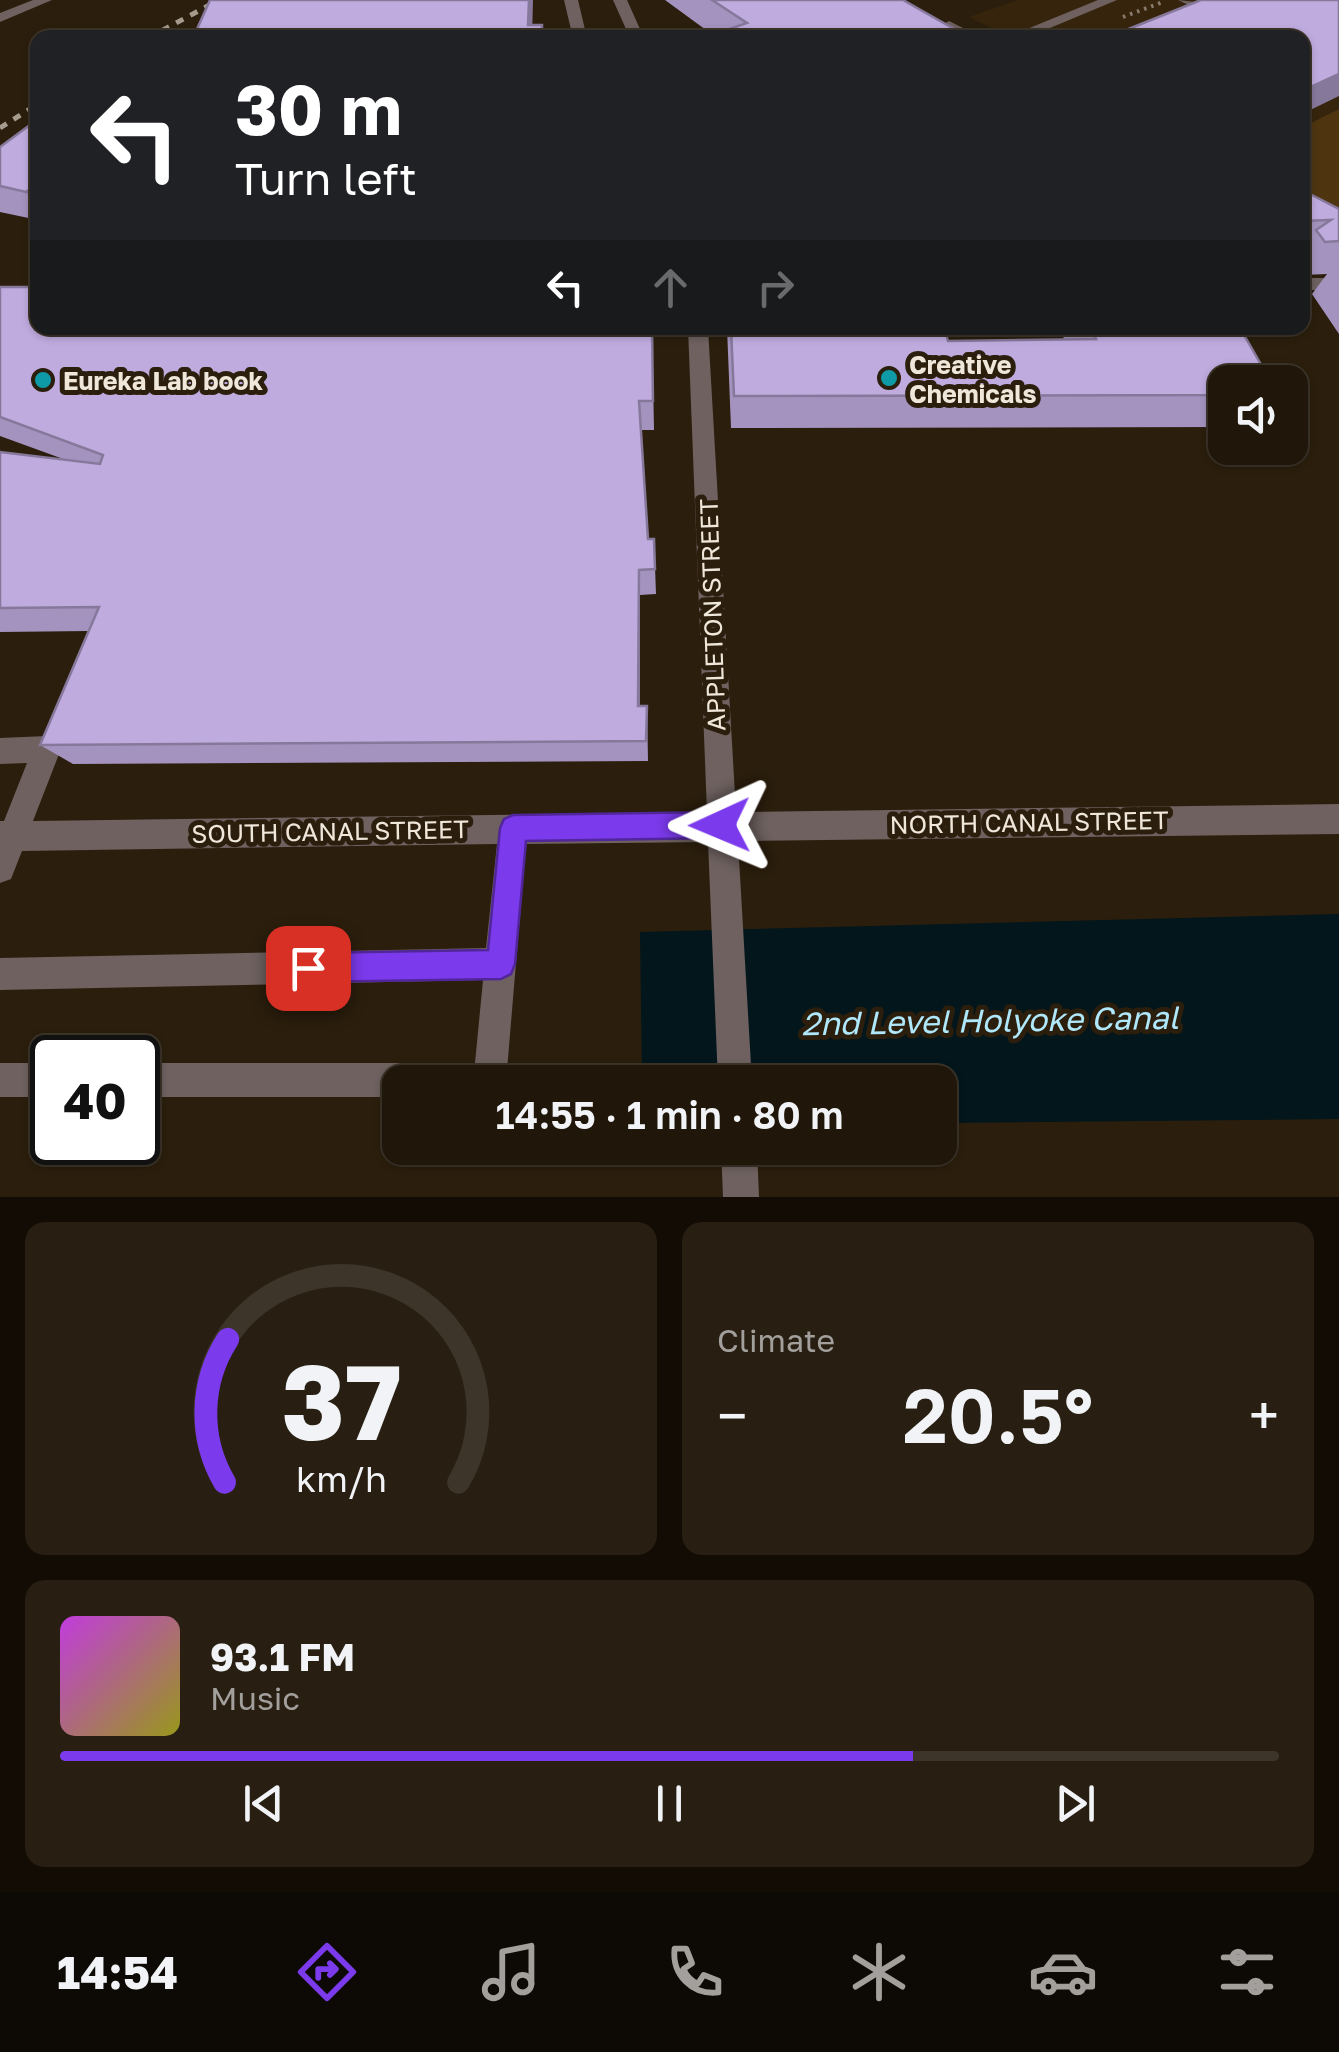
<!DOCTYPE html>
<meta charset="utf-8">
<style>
:root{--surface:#201609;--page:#281f12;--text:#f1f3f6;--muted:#a29f9c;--line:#3d352a;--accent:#7c3aed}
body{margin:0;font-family:"Golos Text",sans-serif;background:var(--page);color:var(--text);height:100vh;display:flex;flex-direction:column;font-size:38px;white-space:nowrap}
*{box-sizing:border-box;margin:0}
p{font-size:32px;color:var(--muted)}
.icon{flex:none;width:55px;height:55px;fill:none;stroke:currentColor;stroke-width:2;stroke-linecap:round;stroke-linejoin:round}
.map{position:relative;height:1197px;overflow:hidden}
.details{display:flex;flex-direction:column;gap:25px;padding:25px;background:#120c05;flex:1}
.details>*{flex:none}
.guide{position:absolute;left:30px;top:30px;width:1280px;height:305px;border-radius:20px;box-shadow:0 2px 8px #0004,0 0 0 2px var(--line);background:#202124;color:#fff;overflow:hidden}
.buttons{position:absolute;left:1208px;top:365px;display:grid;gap:20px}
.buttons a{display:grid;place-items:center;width:100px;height:100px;border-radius:20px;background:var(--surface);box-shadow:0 2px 8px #0004,0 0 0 2px var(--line);font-size:50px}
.speed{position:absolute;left:30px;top:1035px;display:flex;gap:20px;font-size:50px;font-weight:700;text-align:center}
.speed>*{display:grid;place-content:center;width:130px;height:130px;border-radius:50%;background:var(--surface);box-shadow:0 2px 8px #0004,0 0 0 2px var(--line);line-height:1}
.speed .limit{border:5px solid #111;border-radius:15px;background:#fff;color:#111}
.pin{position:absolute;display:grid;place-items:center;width:85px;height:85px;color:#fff;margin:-42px;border-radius:20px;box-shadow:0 5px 15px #0006}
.me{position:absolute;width:110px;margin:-55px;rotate:269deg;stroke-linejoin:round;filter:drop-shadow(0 0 8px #0008)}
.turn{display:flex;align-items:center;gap:35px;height:210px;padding:0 40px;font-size:45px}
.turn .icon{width:130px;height:130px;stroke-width:2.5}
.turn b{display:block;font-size:70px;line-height:85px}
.lanes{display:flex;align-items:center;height:95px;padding:0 40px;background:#0003;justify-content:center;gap:50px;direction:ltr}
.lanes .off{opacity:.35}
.big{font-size:75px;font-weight:600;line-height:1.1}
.details .card{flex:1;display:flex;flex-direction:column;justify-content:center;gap:15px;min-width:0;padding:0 35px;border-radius:20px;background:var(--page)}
.details .dial{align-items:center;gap:0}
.dial svg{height:260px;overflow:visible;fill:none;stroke:var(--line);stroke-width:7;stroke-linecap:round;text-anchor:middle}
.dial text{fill:var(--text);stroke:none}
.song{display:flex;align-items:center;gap:30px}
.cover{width:120px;height:120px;border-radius:15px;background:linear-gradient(135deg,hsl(290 70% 55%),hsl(60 70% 35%))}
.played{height:10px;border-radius:5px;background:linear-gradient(90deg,var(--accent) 70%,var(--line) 70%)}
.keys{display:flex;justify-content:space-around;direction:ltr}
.heat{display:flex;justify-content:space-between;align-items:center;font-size:55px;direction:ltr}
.details .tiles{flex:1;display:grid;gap:25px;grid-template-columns:1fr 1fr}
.card:last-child{grid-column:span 2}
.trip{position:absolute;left:382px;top:1065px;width:575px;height:100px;border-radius:20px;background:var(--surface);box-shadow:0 2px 8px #0004,0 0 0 2px var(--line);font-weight:600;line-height:100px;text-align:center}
.dock{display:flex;height:160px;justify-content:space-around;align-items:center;background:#0d0904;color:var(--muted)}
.dock .icon{width:70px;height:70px}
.dock .current{color:var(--accent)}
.dock b{font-size:45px;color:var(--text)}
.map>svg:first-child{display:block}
.built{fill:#36250c}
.green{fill:#4e3510}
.water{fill:#02161c}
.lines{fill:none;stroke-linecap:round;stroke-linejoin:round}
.path{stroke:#877b6c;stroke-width:4;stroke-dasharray:2.5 5;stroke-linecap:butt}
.minor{fill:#6e6160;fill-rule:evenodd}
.rail{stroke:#a69c8e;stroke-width:5;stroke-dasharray:8 8;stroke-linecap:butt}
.wall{fill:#a493bf}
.shaded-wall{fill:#86789b}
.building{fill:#bfabde;stroke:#86789b;stroke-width:2.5}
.route{fill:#7c3aed;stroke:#51269a;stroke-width:2.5}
.culture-dot{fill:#0f9aa8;stroke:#2b1e0c;stroke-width:4}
.labels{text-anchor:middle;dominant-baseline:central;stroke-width:10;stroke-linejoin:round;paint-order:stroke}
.poi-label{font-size:25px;font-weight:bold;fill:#f0e7db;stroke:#2b1e0c;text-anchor:start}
.street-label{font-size:25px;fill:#f0e7db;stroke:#2b1e0c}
.near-water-label{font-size:32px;font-style:italic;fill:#b0e8fb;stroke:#2b1e0c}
</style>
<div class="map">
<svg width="1339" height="1197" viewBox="0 0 1339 1197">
<rect width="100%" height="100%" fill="#2b1e0c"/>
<path class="built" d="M1018 0H1339V109L1303 127 1302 38 1009 37 969 17Z"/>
<path class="green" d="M1339 109V216L1303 196V127Z"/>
<path class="water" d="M1339 914V1119L940 1123V1082H642L640 932Z"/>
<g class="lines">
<path class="path" d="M1123 17 1163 2"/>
<path class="minor" d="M33 0H52L0 22V13Z
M564 0H578L587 38H573Z
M613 0H627L644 38H630Z
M1098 0H1117L1026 38H1005Z
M1178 0 1204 3 1234 0 1203 12Z
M949 21 977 35 979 38C964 38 953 36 942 25Z
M1302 278H1339V290H1302Z
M688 328H708L736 812 1339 804V834L738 841 752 1082H718L708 842 526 844 506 1082H400V1097H138V1063H475L483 980 0 990V958L486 948 497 844 22 851 11 879 0 883V821H4L27 763 0 764V738L47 736 57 740 61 749 33 821 707 812Z
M0 1063H52V1097H0Z
M721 1148H757L759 1197H723Z"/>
<path class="rail" d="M148 38 219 0
M0 128 38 104"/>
</g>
<path class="wall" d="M665 0H903L970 38H717Z
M38 119V220L0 212V147Z
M1302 190 1339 209V334L1312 294 1327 274 1302 275Z
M0 287 652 328 654 430H641L648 539H654L656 594 640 595V706H647L648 761 73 764 40 745 89 631 0 632V452L66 460 0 436Z
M727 328H944L948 341 1064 339 1060 328H1240L1225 382V427L731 428Z"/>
<path class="shaded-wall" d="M529 0H533L532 38 528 25Z
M1339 74V96L1302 114V91Z
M38 183V208L26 192Z
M639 570 640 595V726L638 706Z"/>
<path class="building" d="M210 0H529L528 25H542V38H193Z
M712 0H903L970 38H724L718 33 747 23Z
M1201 0H1339V74L1302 91V38H1106Z
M38 119V183L26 192 0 186V147Z
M1302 190 1339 209V241L1325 242 1316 230 1331 220 1302 221Z
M0 287H38V328H652L653 401H639L648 539H654L655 569 639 570 638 706H647L646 741 40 745 99 607 0 608V452L100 464 103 455 0 417Z
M731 328H944L948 341 1096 339 1091 328H1240L1271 382H1225V395L734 396Z"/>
<path class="route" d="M720 812 729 816 733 825 729 834 720 838 526 841 515 964 511 974 501 979 308 982 298 978 294 968 298 957 308 953 488 950 500 828 504 819 513 815Z"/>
<g class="culture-dot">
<circle cx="889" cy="378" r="10"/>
<circle cx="43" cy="380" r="10"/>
</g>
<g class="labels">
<g class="poi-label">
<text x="909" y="364">Creative<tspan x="909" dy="29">Chemicals</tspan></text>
<text x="63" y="380">Eureka Lab book</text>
</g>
<g class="street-label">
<text transform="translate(712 615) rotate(-92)">APPLETON STREET</text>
<text transform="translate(1029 822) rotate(-1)">NORTH CANAL STREET</text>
<text transform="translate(330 831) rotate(-1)">SOUTH CANAL STREET</text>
</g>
<g class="near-water-label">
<text transform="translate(990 1020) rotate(-1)">2nd Level Holyoke Canal</text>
</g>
</g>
</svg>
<div class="buttons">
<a><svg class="icon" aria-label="sound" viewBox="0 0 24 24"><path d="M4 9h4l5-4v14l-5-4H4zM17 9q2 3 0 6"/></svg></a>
</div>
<div class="speed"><div class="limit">40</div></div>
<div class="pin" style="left:308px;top:968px;background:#d93025"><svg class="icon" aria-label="arrive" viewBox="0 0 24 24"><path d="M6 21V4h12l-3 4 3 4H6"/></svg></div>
<svg class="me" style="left:720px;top:825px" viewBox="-20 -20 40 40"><path d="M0-17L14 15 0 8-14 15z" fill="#7c3aed" stroke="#fff" stroke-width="4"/></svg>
<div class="trip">14:55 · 1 min · 80 m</div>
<div class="guide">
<div class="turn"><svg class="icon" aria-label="left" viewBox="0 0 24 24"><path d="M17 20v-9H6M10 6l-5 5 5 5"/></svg><div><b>30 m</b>Turn left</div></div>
<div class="lanes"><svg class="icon" aria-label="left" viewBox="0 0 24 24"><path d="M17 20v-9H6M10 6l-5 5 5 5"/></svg><svg class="icon off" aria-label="ahead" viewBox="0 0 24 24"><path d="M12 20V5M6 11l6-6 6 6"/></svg><svg class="icon off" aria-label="right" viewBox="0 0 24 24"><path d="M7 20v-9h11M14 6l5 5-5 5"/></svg></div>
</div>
</div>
<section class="details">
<div class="tiles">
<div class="card dial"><svg viewBox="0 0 100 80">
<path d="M14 69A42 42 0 1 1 86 69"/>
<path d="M14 69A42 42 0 0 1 15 25" stroke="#7c3aed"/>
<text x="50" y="56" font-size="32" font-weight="700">37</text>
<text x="50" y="72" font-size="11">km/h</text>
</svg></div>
<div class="card"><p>Climate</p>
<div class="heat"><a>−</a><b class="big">20.5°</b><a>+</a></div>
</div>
<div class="card">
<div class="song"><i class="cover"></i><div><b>93.1 FM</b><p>Music</p></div></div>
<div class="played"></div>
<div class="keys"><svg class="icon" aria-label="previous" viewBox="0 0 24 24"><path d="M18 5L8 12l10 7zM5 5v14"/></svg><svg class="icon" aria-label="pause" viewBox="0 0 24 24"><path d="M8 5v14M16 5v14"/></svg><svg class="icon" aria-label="next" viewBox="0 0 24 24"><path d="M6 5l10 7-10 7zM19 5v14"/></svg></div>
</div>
</div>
</section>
<nav class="dock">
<b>14:54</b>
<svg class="icon current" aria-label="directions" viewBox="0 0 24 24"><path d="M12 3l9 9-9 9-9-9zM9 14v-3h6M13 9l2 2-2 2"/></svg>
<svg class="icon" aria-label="music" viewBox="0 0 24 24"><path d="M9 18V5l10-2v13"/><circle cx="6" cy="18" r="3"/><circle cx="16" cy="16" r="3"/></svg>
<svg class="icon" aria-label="phone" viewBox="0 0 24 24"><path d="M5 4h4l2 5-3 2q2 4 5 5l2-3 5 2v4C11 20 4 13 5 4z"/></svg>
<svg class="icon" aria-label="climate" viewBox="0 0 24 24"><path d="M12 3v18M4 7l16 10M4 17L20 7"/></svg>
<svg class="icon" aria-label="car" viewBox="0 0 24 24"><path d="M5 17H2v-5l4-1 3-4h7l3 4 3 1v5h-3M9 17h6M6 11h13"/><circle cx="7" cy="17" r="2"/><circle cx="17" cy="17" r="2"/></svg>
<svg class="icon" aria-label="filters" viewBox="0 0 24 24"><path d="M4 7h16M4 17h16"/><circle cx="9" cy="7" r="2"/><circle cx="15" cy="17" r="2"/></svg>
</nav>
